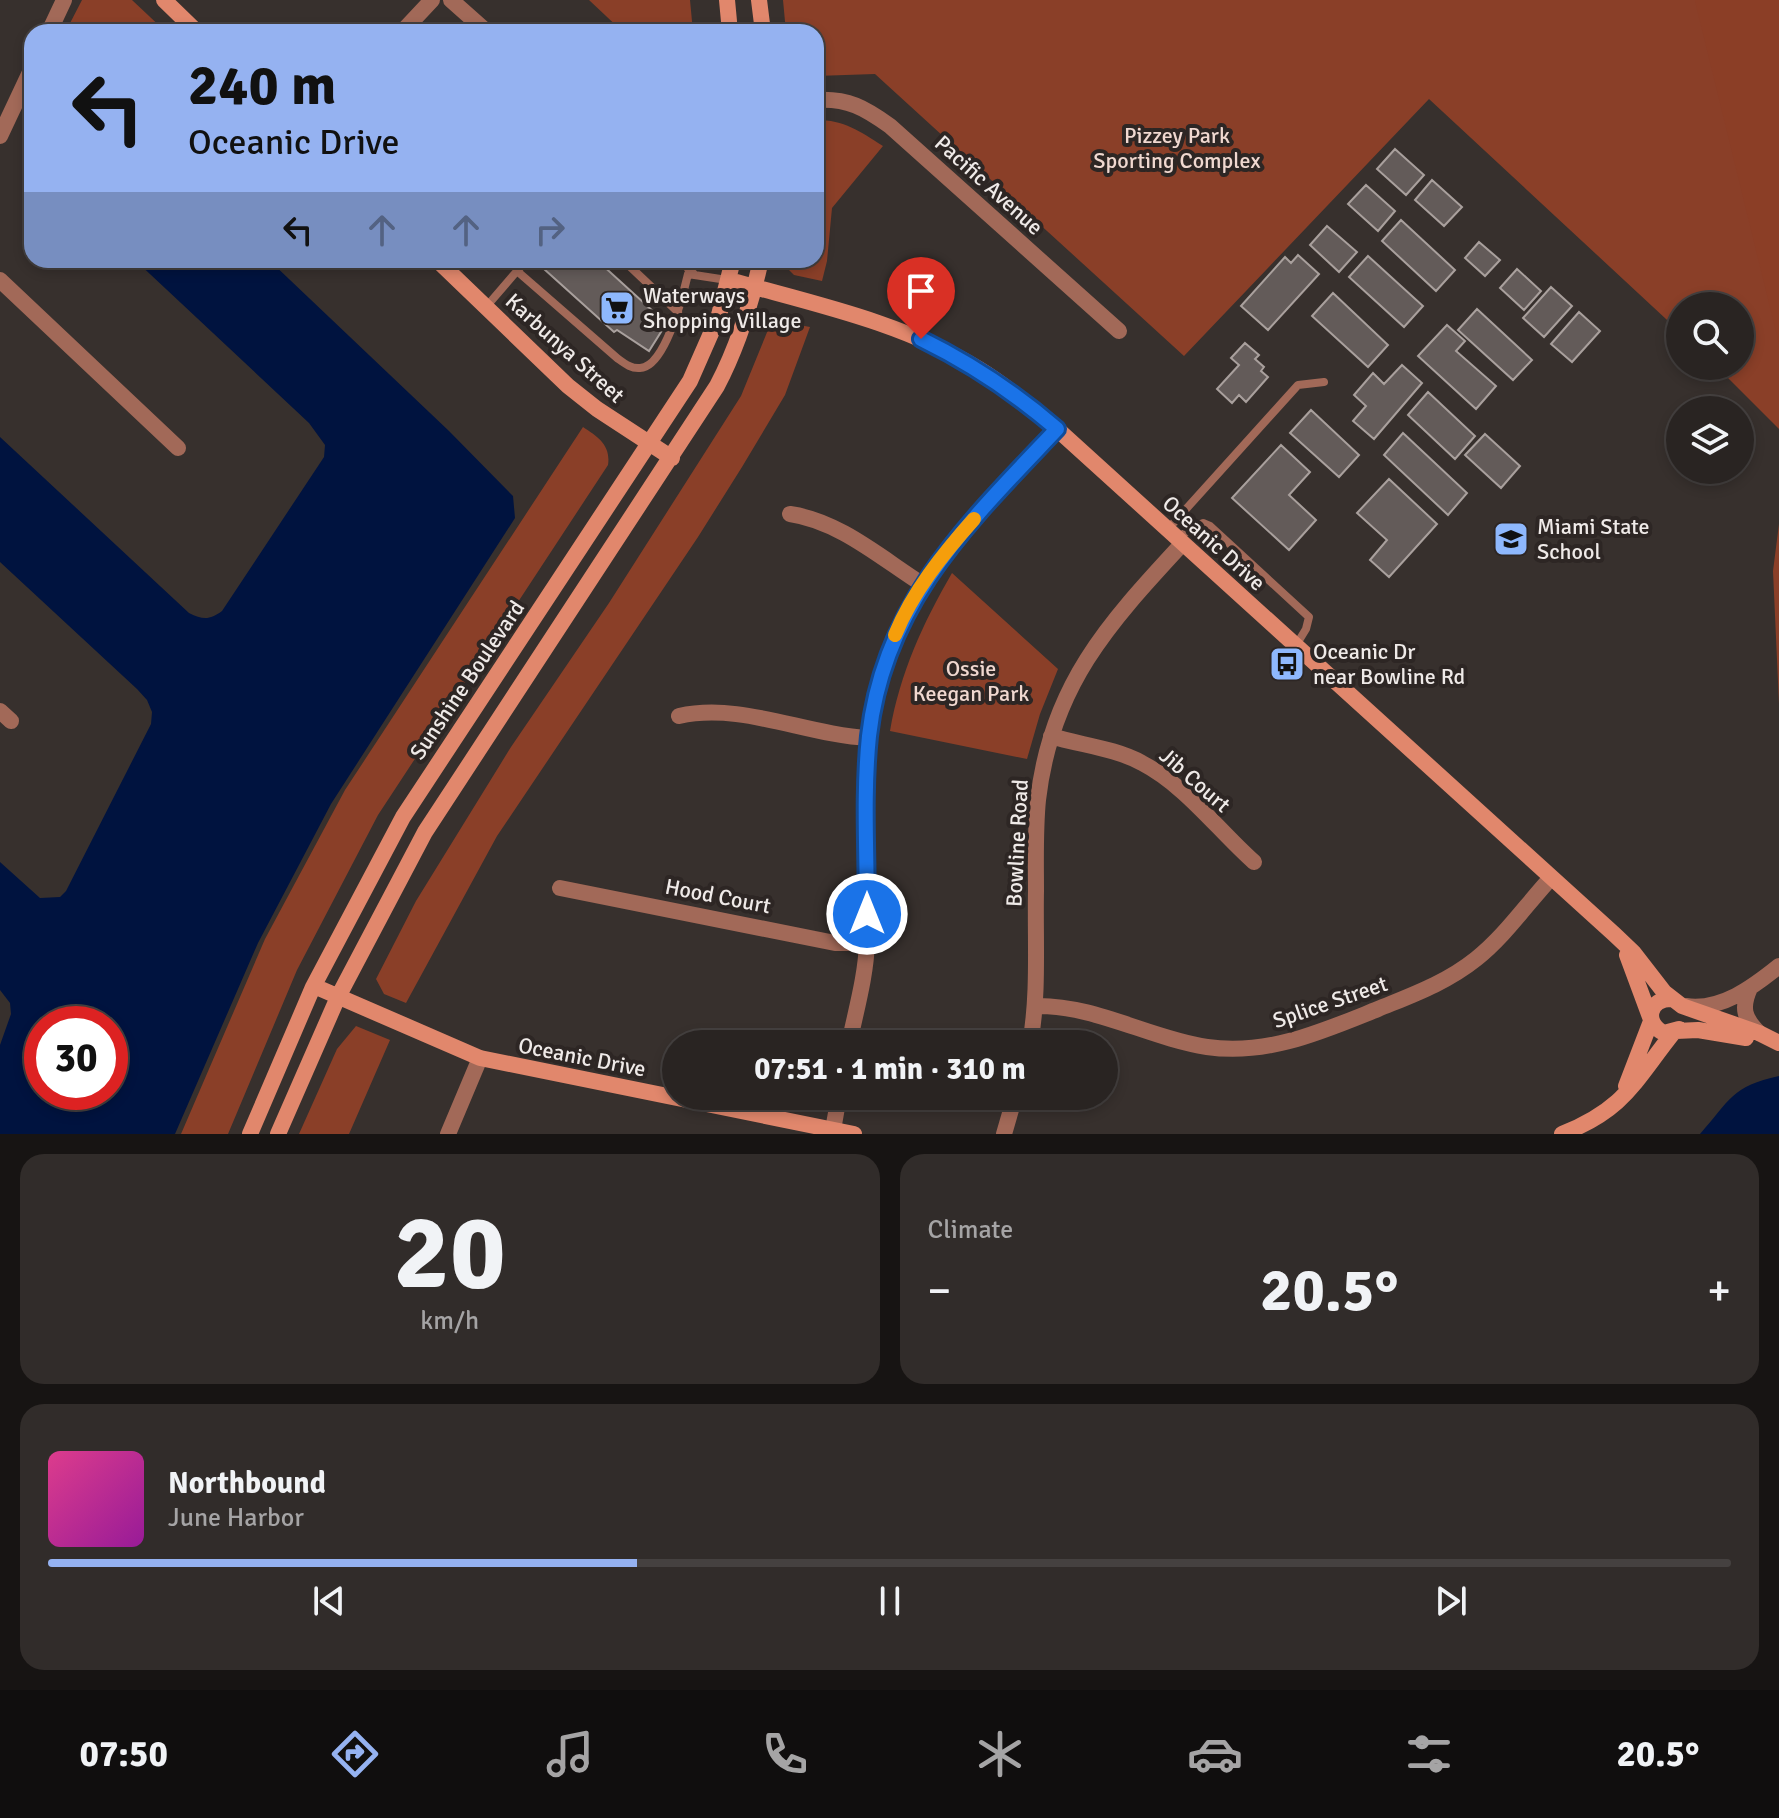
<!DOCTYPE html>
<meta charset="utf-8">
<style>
:root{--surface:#292422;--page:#312c2a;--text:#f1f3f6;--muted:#a5a4a5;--line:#454140;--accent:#95b2f1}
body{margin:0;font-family:Signika,sans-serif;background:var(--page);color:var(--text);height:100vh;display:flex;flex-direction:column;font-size:30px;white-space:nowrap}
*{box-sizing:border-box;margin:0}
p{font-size:26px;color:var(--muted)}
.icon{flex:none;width:44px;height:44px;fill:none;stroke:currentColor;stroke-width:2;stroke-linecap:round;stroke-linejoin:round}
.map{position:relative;height:1134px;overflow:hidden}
.drawer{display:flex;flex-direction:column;gap:20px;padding:20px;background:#171413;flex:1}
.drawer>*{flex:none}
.banner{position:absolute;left:24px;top:24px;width:800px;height:244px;border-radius:24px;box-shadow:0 4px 12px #0003,0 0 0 2px var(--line);background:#95b2f1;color:#111;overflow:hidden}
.buttons{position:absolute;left:1666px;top:292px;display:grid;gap:16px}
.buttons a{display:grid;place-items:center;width:88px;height:88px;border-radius:50%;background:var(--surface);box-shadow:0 4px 12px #0003,0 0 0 2px var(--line);font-size:40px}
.speed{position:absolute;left:24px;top:1006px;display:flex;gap:16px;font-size:40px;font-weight:700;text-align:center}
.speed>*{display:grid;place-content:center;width:104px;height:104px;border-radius:50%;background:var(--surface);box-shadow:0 4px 12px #0003,0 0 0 2px var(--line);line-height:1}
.speed .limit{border:12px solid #d22;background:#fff;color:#111}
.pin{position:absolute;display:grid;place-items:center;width:68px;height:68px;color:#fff;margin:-82px -34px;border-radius:50% 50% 50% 0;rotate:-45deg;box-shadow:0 0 8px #0007}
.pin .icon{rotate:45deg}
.me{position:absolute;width:88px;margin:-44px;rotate:0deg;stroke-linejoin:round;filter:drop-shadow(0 0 6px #0008)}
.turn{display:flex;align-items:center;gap:28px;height:168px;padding:0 32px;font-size:36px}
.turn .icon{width:104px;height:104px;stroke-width:2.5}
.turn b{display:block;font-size:56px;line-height:68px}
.lanes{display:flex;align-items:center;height:76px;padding:0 32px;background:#0003;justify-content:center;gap:40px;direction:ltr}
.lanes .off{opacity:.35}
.big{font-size:60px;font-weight:800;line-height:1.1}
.drawer .widget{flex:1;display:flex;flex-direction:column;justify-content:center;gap:12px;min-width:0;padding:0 28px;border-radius:24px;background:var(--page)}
.drawer .dial{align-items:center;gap:0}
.dial b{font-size:104px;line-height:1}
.song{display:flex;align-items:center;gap:24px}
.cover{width:96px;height:96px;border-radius:12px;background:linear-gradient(135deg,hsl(330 70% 55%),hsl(300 70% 35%))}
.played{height:8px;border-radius:4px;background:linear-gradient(90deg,var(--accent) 35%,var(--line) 35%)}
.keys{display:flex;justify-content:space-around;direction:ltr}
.heat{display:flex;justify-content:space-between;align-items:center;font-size:44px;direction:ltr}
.drawer .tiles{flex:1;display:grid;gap:20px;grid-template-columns:1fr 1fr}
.widget:last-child{grid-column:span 2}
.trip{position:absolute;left:662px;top:1030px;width:456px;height:80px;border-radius:40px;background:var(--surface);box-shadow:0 4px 12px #0003,0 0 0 2px var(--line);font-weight:800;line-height:80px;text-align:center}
.dock{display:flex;height:128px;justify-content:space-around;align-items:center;background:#100e0e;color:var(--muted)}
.dock .icon{width:56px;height:56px}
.dock .current{color:var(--accent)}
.dock b{font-size:36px;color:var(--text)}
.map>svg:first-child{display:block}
.green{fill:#8a3f28}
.forest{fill:#8b3e26}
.water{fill:#00133f;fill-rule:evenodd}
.building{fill:#635b59;stroke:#a9a09d;stroke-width:2}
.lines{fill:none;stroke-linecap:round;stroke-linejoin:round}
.lane{stroke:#a26958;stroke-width:8}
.street{stroke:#a26958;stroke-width:16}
.secondary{stroke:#e1876c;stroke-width:16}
.route-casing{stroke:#114b97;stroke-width:20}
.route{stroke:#1a73e8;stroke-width:14}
.slow{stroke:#f59e0b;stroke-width:14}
.labels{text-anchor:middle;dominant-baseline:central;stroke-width:8;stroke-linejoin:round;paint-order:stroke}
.park-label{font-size:22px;fill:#f0d8d0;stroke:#2d2624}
.street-label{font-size:22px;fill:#efeae8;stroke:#2d2624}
.poi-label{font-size:22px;fill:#efeae8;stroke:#2d2624;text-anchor:start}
</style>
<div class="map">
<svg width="1779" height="1134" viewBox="0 0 1779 1134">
<rect width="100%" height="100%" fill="#37302d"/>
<path class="green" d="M82 0H132L166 32H69L67 29Z
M589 0H690L693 32H623Z
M783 0H1779V429L1716 366H1740V306H1680V332L1429 99 1184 356 875 74 816 76V32H786Z
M816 120C845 120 859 131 883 146L832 208 827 261 822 281 794 275 786 267V260H816Z
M779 321 810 327 785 395 742 467 698 537 497 836 406 1003 384 994 376 979 416 901 511 747 609 603 741 396 770 325Z
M583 427C598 437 611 445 608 465L378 815 297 970 228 1134H181L265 939 345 790Z
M1779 524V704L1773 571Z
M952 573 1058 669 1040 714 1027 759 890 731C900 673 923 623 952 573Z
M356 1026 390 1040 349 1134H299L337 1049Z"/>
<path class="forest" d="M1695 0H1779V344L1695 1Z"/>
<path class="water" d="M135 260H269L449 431 513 496 515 518 331 804 258 943 175 1134H0V1045L11 1014 10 1003 0 990V862L40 898 60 897 66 891 151 724 152 712 147 700 137 689 0 562V437L189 613C203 620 210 620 222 611L324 457 325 445 309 423ZM42 1024H110V1092H42Z
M1779 1076V1134H1700C1730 1100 1732 1086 1779 1076Z"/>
<path class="building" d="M1395 149 1424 175 1406 195 1377 169Z
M1432 180 1462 207 1444 226 1415 200Z
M1366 185 1395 211 1378 231 1348 204Z
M1401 220 1455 270 1436 291 1382 241Z
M1327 226 1357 252 1339 272 1310 245Z
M1479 242 1500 260 1485 276 1465 258Z
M1298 255 1319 274 1268 330 1241 306 1285 257 1291 263Z
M1368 256 1423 306 1404 327 1349 277Z
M534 260H603L600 263 655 313 654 315 666 324 649 351 617 330 614 332Z
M1517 269 1541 291 1524 310 1500 288Z
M1551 287 1572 306 1544 337 1523 318Z
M1333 293 1388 345 1368 367 1312 316Z
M1477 309 1532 360 1513 380 1458 330Z
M1579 312 1600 331 1572 362 1551 344Z
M1447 325 1465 341 1456 351 1496 386 1476 409 1418 356Z
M1245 343 1259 355 1255 359 1264 367 1261 371 1268 377 1246 402 1239 395 1232 403 1217 389 1239 365 1231 358Z
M1402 365 1422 383 1374 439 1353 421 1366 406 1354 395 1373 373 1384 384Z
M1428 392 1475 436 1455 459 1408 415Z
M1311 410 1359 455 1339 477 1290 433Z
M1403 433 1467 493 1448 515 1384 455Z
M1485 434 1520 466 1501 488 1465 455Z
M1281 445 1310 472 1289 495 1316 520 1289 550 1232 498Z
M1389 479 1437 524 1389 577 1370 560 1387 540 1357 513Z"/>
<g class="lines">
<path class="lane" d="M623 260 678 312
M679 260 694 274
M517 271 527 260
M486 307 517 271 617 358C624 363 631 369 640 368 665 367 683 295 688 274L727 280
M1168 529 1298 385 1324 382
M1176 538 1203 523 1210 526 1309 617 1306 629 1295 647"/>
<path class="street" d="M451 0 487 32
M49 32 64 0
M402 32 432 0
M816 100C848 98 865 108 890 126L1119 331
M0 136 32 68
M0 280 178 448
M790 514C839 521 881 558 922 584
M0 711 11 721
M679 716C741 702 806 735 869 738
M1051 736C1080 745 1115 748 1142 763 1186 786 1217 829 1254 862
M560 888 835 943H867
M1750 988C1741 1008 1744 1018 1759 1033
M1036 1006C1095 1005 1149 1038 1207 1047 1268 1056 1323 1031 1378 1009 1412 995 1446 983 1476 959 1504 937 1526 905 1550 879
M1686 1006C1721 1011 1753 987 1779 966
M849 1044C856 1010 866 976 867 942 871 838 852 726 898 629 934 552 999 491 1057 429
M1030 1044C1039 994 1035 942 1036 891 1036 861 1035 830 1038 800 1051 686 1108 624 1182 544
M833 1130 839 1096
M448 1134 480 1058
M1004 1134 1015 1096"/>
<path class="secondary" d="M164 0 197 32
M727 0 730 32
M759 0 763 32
M437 260 568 386 597 409 672 458
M729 280C814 304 902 322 979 369 1007 386 1032 408 1057 429L1614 934 1633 952 1664 992 1682 1006 1759 1033 1779 1043
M1627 955 1650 1017
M314 986 480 1058 854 1134
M1672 999C1649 998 1643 1023 1664 1033L1679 1029
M1676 1031 1698 1030 1746 1038
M1626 1086 1651 1021
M250 1134 313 987 403 817 690 381 719 315 733 260
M278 1134 338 997 425 832 717 386C738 346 751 304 761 260
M1562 1134C1625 1109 1634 1082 1673 1033"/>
</g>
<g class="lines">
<defs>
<path id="route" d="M867 914C867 855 863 794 869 736 884 602 969 522 1057 429 1014 392 972 364 921 339"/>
</defs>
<use href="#route" class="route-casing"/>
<use href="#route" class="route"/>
<path class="slow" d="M895 635C913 591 943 554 974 519"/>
</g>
<defs>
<symbol id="supermarket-square" viewBox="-11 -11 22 22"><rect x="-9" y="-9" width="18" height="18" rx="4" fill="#8eb8fd" stroke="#2d2624"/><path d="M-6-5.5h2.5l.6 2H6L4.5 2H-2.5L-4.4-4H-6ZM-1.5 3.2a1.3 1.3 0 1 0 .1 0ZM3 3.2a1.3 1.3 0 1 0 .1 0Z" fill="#111"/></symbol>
<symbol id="school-square" viewBox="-11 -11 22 22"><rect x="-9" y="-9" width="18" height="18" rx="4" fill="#8eb8fd" stroke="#2d2624"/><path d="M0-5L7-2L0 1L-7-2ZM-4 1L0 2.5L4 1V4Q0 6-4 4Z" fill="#111"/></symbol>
<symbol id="bus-square" viewBox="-11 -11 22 22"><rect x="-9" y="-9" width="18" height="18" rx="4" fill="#8eb8fd" stroke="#2d2624"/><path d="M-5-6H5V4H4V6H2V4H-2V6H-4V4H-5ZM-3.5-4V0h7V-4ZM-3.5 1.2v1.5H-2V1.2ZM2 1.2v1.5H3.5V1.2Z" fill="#111"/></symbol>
</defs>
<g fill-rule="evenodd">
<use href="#supermarket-square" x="597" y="288" width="40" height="40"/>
<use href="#school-square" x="1491" y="519" width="40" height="40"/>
<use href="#bus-square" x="1267" y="644" width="40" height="40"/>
</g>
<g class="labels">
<g class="park-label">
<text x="1177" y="135">Pizzey Park<tspan x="1177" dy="25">Sporting Complex</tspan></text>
<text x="971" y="668">Ossie<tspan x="971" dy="25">Keegan Park</tspan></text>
</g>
<g class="street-label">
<text transform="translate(989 185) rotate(42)">Pacific Avenue</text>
<text transform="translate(565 348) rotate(42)">Karbunya Street</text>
<text transform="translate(1214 543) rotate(42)">Oceanic Drive</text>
<text transform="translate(467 680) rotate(-56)">Sunshine Boulevard</text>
<text transform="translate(1195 780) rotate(41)">Jib Court</text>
<text transform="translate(1017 843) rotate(-87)">Bowline Road</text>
<text transform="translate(718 896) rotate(11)">Hood Court</text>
<text transform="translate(1330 1002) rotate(-19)">Splice Street</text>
<text transform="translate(582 1057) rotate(11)">Oceanic Drive</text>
</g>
<g class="poi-label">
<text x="643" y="295">Waterways<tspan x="643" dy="25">Shopping Village</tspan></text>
<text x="1537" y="526">Miami State<tspan x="1537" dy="25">School</tspan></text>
<text x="1313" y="651">Oceanic Dr<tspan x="1313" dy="25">near Bowline Rd</tspan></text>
</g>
</g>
</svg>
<div class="buttons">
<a><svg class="icon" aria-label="search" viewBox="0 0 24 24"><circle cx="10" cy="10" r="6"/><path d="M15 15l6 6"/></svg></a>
<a><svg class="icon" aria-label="layers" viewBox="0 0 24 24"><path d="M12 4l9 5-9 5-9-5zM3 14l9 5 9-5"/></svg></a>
</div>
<div class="speed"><div class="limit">30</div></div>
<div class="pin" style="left:921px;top:339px;background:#d93025"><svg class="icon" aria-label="arrive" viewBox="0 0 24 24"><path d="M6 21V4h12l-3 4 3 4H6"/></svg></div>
<svg class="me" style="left:867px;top:914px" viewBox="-20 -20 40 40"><circle r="17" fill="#1a73e8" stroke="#fff" stroke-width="3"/><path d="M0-11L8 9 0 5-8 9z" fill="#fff"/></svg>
<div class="trip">07:51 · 1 min · 310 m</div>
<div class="banner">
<div class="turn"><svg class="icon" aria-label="left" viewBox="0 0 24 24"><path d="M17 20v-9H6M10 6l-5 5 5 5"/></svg><div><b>240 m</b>Oceanic Drive</div></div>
<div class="lanes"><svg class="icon" aria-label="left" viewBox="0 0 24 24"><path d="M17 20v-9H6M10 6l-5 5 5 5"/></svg><svg class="icon off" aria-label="ahead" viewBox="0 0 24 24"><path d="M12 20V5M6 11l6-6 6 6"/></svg><svg class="icon off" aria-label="ahead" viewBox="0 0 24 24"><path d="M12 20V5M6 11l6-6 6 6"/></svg><svg class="icon off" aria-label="right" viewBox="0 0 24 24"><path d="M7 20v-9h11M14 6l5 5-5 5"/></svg></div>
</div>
</div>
<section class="drawer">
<div class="tiles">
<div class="widget dial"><b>20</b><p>km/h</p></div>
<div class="widget"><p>Climate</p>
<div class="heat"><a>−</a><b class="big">20.5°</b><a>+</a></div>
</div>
<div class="widget">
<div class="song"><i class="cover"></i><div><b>Northbound</b><p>June Harbor</p></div></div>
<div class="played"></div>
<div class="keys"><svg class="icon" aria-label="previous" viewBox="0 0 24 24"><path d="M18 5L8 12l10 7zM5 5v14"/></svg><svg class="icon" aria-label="pause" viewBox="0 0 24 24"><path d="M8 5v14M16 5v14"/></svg><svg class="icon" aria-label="next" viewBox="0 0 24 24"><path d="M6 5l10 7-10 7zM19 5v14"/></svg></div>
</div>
</div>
</section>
<nav class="dock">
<b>07:50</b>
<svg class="icon current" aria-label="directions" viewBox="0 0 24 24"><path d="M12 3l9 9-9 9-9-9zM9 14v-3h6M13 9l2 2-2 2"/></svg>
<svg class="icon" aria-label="music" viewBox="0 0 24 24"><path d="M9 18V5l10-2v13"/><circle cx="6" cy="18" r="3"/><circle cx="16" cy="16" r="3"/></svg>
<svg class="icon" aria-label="phone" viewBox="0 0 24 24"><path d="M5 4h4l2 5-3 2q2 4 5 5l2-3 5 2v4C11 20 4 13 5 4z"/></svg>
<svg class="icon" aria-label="climate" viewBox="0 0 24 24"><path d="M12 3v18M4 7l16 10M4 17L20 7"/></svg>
<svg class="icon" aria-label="car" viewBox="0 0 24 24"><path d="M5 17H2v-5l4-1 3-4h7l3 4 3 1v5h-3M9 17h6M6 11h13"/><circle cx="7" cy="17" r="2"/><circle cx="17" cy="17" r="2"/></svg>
<svg class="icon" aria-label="filters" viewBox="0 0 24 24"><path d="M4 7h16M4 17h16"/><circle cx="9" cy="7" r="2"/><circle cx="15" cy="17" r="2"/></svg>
<b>20.5°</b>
</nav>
